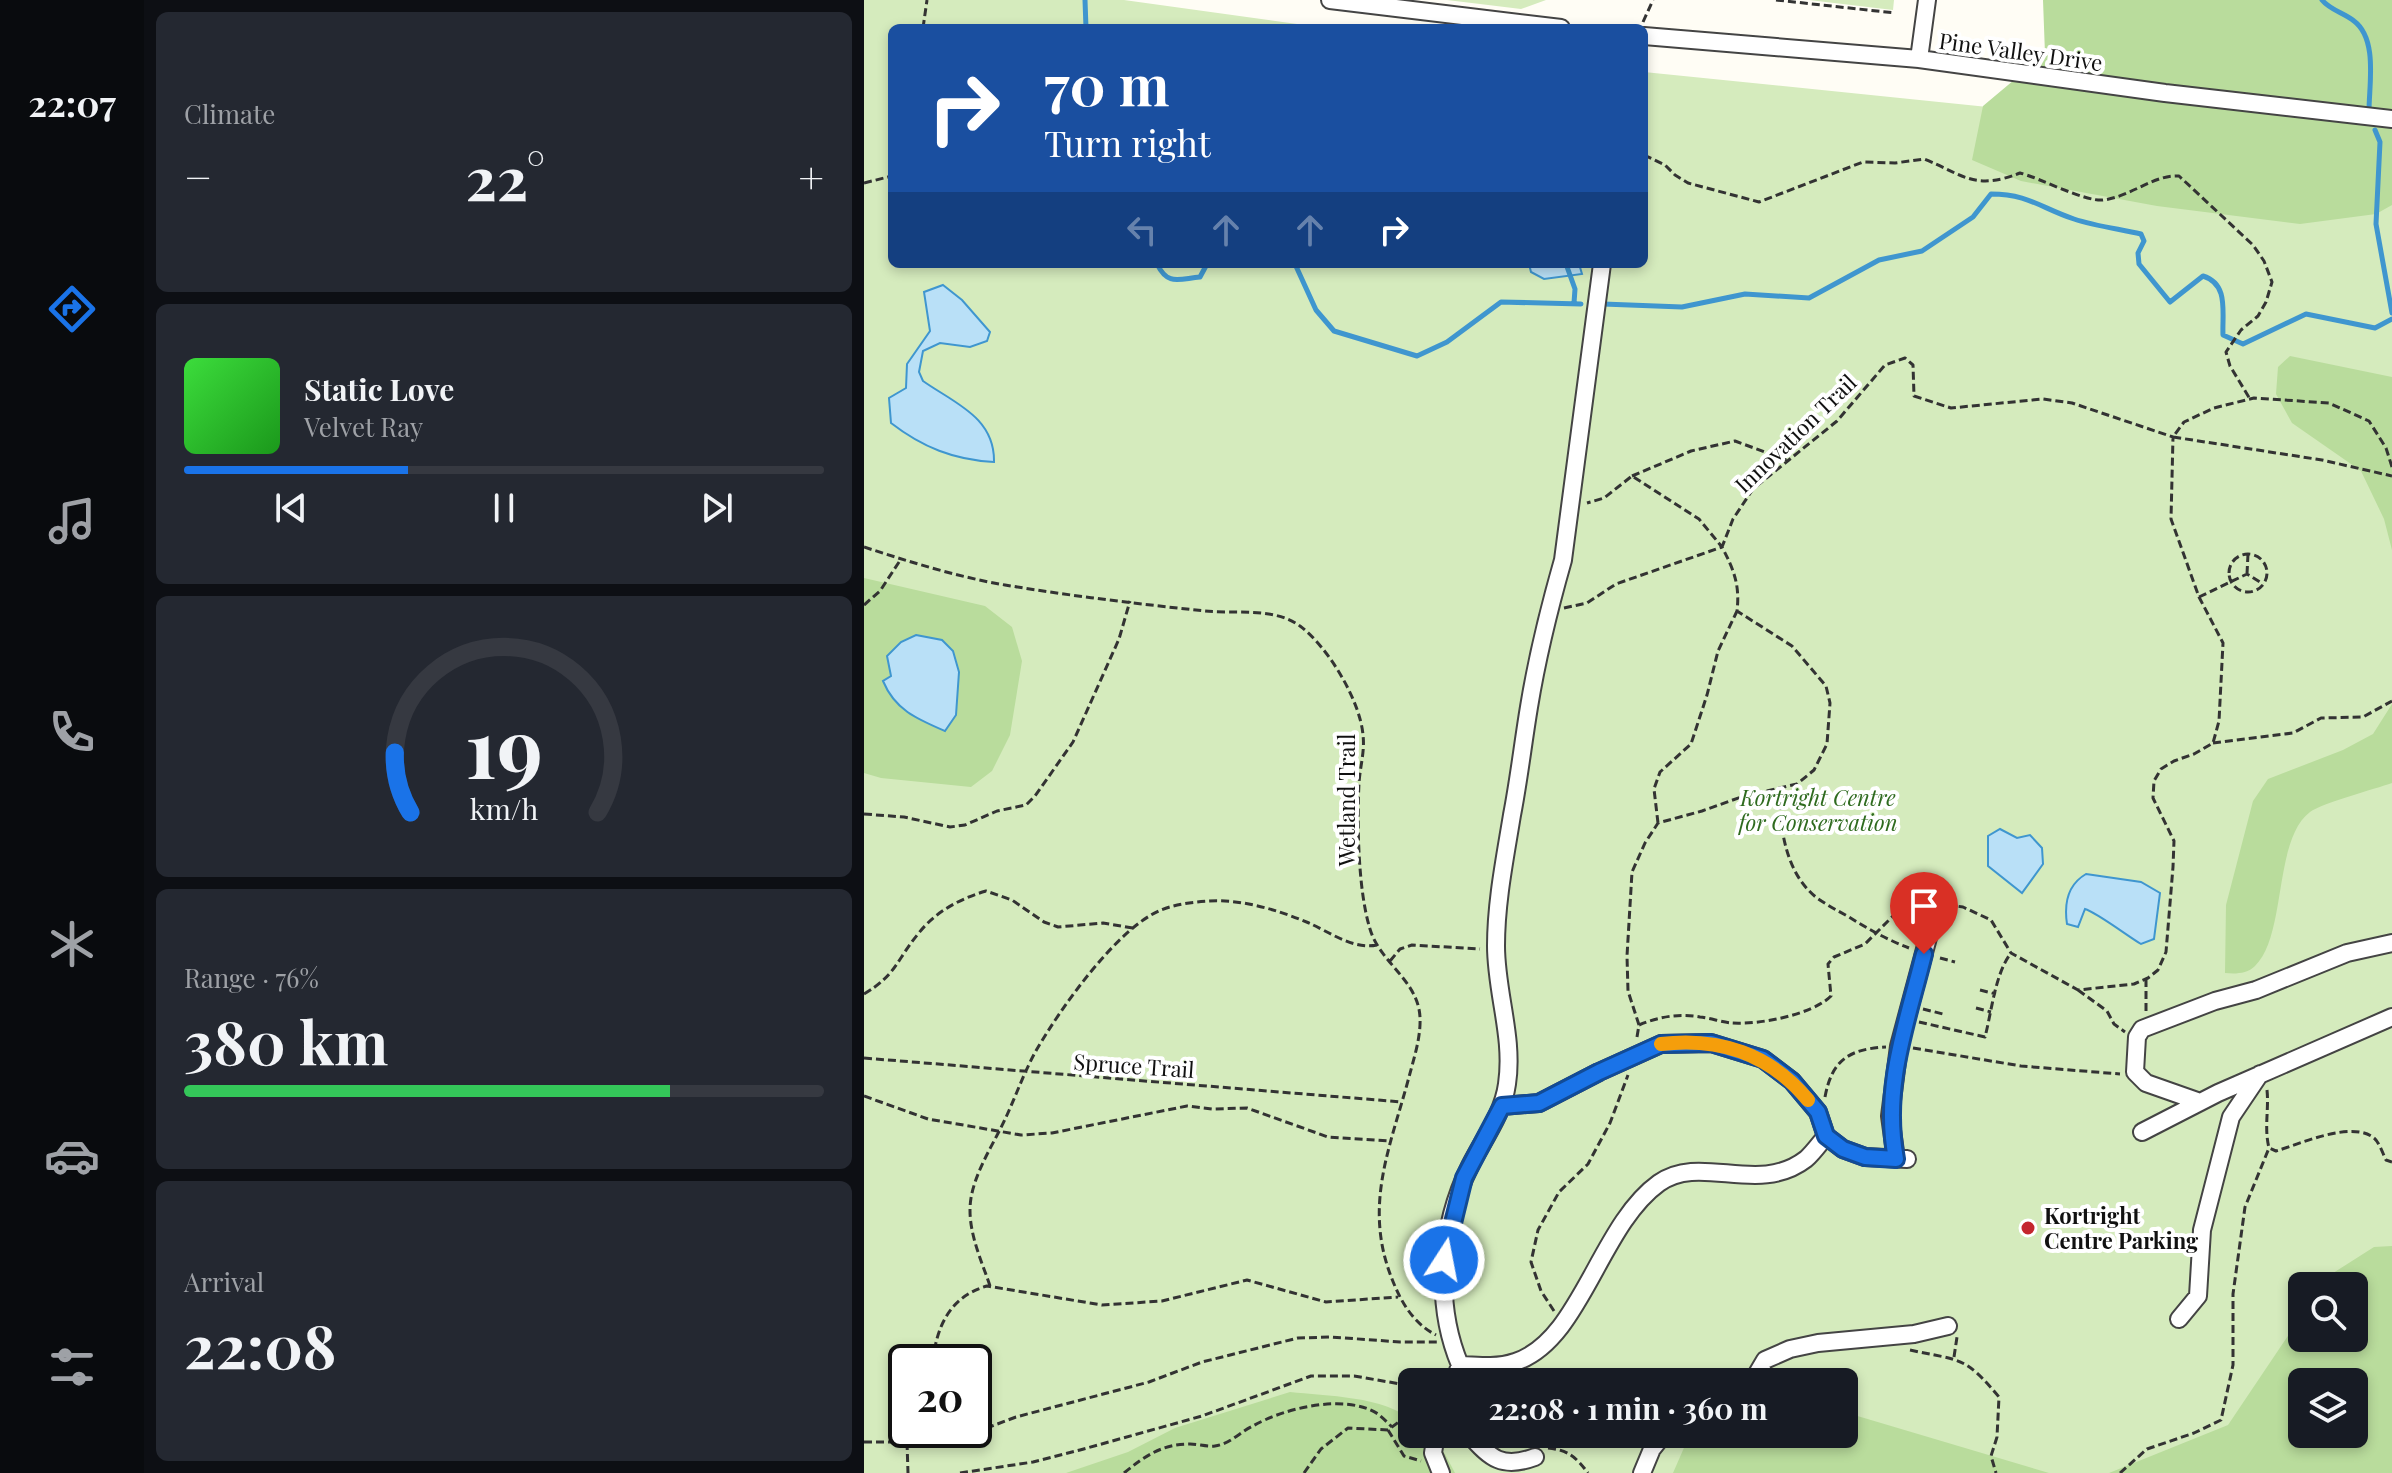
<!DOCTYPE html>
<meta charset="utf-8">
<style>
:root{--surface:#171b24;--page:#242831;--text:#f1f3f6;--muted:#9ea1a6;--line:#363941;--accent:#1a73e8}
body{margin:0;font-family:"Playfair Display",serif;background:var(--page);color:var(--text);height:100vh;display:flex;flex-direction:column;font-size:30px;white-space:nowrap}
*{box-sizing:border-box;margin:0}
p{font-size:26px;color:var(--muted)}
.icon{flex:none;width:44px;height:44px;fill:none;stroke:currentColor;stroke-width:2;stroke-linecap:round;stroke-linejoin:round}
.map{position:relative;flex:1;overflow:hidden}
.sheet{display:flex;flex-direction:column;gap:12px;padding:12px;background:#0d0f14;width:720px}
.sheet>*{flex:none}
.top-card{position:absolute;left:24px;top:24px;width:760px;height:244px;border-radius:12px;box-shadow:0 4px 12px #0003;background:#1a4fa0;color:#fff;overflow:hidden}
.tools{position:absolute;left:1424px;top:1272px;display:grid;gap:16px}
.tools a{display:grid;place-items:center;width:80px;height:80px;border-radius:12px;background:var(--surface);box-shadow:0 4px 12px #0003;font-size:40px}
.speed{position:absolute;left:24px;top:1344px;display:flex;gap:16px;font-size:40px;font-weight:700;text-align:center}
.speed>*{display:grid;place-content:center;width:104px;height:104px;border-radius:50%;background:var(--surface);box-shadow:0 4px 12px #0003;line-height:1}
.speed .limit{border:4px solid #111;border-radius:12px;background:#fff;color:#111}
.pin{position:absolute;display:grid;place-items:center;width:68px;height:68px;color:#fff;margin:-82px -34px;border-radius:50% 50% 50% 0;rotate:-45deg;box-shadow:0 0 8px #0007}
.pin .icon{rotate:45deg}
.me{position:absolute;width:88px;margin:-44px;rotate:11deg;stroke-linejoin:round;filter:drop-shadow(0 0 6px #0008)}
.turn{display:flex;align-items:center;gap:28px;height:168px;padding:0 24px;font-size:36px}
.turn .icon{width:104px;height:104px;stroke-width:2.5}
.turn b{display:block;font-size:56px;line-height:68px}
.lanes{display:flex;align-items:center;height:76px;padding:0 24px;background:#0003;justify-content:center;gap:40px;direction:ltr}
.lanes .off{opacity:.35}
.big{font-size:60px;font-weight:700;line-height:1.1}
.sheet .widget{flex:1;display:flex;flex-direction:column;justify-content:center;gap:12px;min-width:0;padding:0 28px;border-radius:12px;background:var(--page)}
.sheet .dial{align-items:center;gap:0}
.dial svg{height:208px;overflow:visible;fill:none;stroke:var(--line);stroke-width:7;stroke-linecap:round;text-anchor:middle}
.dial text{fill:var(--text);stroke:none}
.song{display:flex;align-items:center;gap:24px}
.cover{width:96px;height:96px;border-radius:12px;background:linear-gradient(135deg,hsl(120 70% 55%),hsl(120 70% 35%))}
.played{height:8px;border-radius:4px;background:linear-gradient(90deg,var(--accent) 35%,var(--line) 35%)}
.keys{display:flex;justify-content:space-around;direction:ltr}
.heat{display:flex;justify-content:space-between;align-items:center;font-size:44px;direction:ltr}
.charge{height:12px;border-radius:6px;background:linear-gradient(90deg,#34c759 76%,var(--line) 0)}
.trip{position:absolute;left:534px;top:1368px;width:460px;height:80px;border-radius:12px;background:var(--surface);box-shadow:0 4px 12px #0003;font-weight:700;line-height:80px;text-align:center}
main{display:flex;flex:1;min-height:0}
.tab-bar{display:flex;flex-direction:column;width:144px;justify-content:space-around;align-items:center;background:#090b0e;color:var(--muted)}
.tab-bar .icon{width:56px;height:56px}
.tab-bar .active{color:var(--accent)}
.tab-bar b{font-size:36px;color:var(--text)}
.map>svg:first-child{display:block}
.green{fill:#d5ebbd;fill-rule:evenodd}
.forest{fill:#b9dc9c;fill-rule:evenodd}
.water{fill:#b9e0f7;stroke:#3f96cf;stroke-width:2}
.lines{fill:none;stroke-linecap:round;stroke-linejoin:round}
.stream{stroke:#3f96cf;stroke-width:5}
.minor-casing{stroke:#444;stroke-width:20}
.path{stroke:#333;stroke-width:3;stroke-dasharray:8 4;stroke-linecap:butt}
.minor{stroke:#fff;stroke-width:16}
.route-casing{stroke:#114b97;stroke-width:20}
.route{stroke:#1a73e8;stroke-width:14}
.slow{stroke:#f59e0b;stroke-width:14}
.poi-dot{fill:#c4262e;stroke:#fff;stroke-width:3}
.labels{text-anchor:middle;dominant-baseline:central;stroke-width:8;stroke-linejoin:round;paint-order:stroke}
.street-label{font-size:22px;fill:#111;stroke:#fff}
.park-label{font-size:22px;font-style:italic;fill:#2f6b1f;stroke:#fff}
.poi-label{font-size:22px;font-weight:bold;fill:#111;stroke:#fff;text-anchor:start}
</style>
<main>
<nav class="tab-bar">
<b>22:07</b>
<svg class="icon active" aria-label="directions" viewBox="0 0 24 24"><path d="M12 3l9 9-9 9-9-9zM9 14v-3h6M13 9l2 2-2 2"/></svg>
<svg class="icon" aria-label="music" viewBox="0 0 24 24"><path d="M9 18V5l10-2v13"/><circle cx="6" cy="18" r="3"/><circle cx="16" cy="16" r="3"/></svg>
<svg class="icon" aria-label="phone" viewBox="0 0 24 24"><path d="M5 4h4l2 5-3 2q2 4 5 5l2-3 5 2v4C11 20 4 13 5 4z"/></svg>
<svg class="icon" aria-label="climate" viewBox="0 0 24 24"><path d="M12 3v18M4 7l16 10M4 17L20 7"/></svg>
<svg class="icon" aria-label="car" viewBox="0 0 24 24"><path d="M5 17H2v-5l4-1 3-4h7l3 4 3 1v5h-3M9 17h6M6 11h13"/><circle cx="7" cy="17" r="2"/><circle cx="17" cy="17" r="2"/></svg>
<svg class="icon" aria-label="filters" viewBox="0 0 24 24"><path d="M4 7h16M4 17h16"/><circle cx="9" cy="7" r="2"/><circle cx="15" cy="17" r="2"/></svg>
</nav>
<section class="sheet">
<div class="widget"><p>Climate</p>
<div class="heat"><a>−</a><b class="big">22°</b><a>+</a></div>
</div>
<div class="widget">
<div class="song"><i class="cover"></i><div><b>Static Love</b><p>Velvet Ray</p></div></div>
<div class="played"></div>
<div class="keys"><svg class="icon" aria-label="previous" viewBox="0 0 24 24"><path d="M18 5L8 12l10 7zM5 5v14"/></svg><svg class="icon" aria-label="pause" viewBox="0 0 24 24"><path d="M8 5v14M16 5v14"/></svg><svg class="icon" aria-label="next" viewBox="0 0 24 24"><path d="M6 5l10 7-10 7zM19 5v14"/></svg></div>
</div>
<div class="widget dial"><svg viewBox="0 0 100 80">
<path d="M14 69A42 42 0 1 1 86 69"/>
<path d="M14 69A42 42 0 0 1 8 46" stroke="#1a73e8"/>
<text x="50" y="56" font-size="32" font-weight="700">19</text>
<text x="50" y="72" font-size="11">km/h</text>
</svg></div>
<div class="widget"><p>Range · 76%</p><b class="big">380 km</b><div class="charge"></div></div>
<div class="widget"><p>Arrival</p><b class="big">22:08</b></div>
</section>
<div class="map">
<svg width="1528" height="1473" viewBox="0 0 1528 1473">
<rect width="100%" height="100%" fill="#fffdf5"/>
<path class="green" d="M0 0H260L462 28H28V264H780V72L1528 148V1473H0ZM1438 1286H1490V1338H1438ZM42 1362H110V1430H42ZM548 1382H980V1434H548ZM1438 1382H1490V1434H1438Z
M583 0H682L657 9Z
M945 0H1030L1029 10Z"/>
<path class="forest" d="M1179 0H1528V205L1512 214 1436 224 1293 206 1157 181 1108 160 1119 106 1181 54Z
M1426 356 1528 377V550L1520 519 1497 471 1428 423 1412 394 1414 367Z
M0 578 121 606 148 627 158 661 146 735 128 771 107 787 17 778 0 773Z
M1528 704V783C1511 789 1458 803 1446 812 1409 840 1423 935 1391 966 1383 974 1371 974 1361 973L1362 905 1389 801 1404 779 1479 750 1509 734Z
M1528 1246V1473H1245L1364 1425 1438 1315V1338H1490V1286H1458L1466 1275 1510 1247ZM1490 1382V1434H1438V1382Z
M426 1392C461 1396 522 1396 548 1421V1434H561L581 1454 591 1473H202L264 1452 311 1428Z
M980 1412 1185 1473H809L826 1434H980Z"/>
<path class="water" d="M665 264H715L718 274 680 279 667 272Z
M79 285 98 300 126 332 123 341 106 347 76 343 59 351 55 372 59 381C90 403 131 417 130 462 90 460 58 447 27 423L25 398 42 388 43 364 66 331 60 292Z
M52 635 78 640 89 651 95 672 92 715 81 731C53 719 31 710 19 681L27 676 23 656 37 642Z
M1136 829 1153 838 1166 835 1178 848 1179 864 1158 893 1124 866V836Z
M1222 874 1277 882 1296 893 1290 939 1277 944C1265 937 1232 912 1221 909L1214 927 1203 924C1200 904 1203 885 1222 874Z"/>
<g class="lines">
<path class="stream" d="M221 0 222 28
M1458 0C1466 10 1480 13 1490 21 1514 39 1505 85 1505 111
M1511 130 1516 142 1512 224 1528 313
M293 264C304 286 314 279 336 277L343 264
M431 264 452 310 470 331 553 356 583 342 637 302 717 304
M702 264 711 289 710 303
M739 304 818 307 881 294 945 298 1015 260 1058 251 1109 217 1127 194C1164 194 1177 208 1210 219 1231 226 1255 229 1277 234L1280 241 1274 253 1275 264 1306 302 1339 276C1365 284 1358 312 1359 335L1379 344 1442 314 1511 328 1528 319"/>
<defs>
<path id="minor" d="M466 0 697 28
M780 36 1055 59 1301 93 1528 119
M1055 59 1063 0
M1336 1102 1282 1083 1271 1072 1273 1037 1278 1029 1351 1001 1392 990 1483 953 1528 943
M638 1106 675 1103 735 1072 797 1044 847 1043 899 1059 928 1081 954 1112 962 1136 979 1149 1001 1157 1043 1159
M1278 1132 1354 1093 1528 1017
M1032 1159 1026 1116 1035 1046 1072 908
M1315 1319 1334 1296 1338 1230 1367 1117 1396 1074
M596 1365C614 1366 634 1368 651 1362 717 1341 735 1226 795 1183 837 1153 894 1196 942 1159 949 1153 956 1143 962 1136
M590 1382 596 1365C570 1303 576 1227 606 1166 619 1140 639 1114 643 1084 650 1037 632 993 632 946 632 902 641 858 648 815 655 779 659 743 665 707 673 658 685 609 699 560L738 264
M888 1382 901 1360 926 1349 954 1343 1050 1334 1084 1326
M572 1434 569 1453 577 1473
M605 1434C626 1459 639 1469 671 1457
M778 1473 788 1449 800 1434"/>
</defs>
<use href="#minor" class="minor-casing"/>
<path class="path" d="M912 0 1031 13
M779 22 789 0
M59 28 63 0
M780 155 801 165 811 175 824 183 895 202 999 162 1031 163 1060 159C1100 175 1110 191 1156 173 1176 178 1221 202 1239 200 1266 197 1291 174 1315 176L1389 245 1400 261 1408 282 1402 302 1394 316 1377 330 1362 352 1366 366 1386 399
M0 183 28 176
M1528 467 1522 448 1505 421 1465 403 1390 398 1350 408 1320 422 1309 437 1458 460 1528 476
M768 476 827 451 871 441 925 461
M0 547C46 562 94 577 141 585 207 596 275 604 341 611 372 614 410 607 436 626 464 647 496 700 499 735 501 751 496 767 495 783 493 824 494 890 506 929 516 963 554 980 556 1017 557 1037 550 1058 545 1077 526 1148 499 1206 528 1279 537 1302 549 1323 572 1335
M1365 573a19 19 0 1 1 38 0a19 19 0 1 1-38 0Z
M1383 574 1384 554
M1335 597 1383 574 1399 584
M0 605 16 591 37 559
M700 608 723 603 752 584 858 547 835 519 768 476 740 498 723 503
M1349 743 1429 733 1457 718 1499 717 1528 701
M915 790C916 828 921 873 953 898 963 905 974 911 985 917 1004 929 1024 940 1045 948
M0 814 40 817 86 827 101 825 133 811 162 805 171 796 209 742 255 639 266 601
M794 823 790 789 796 772 827 744 843 695 854 651 873 611
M1076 958 1091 962
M526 961 536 949 548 945 616 949
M1116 990 1132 994
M1214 990 1243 1011 1250 1024 1261 1032
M0 994C32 975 32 961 54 934 71 912 95 899 122 891L148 900 180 922 194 927 239 923 269 928
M1112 1008 1127 1012
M1059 1009 1079 1014
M1282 1011V979
M1055 1022 1121 1037C1128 1010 1131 974 1147 953
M775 1025 764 991 763 956 768 872 781 843 794 823 838 811 880 796 933 784 950 770 963 744 966 703 962 686 928 646 873 611C876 585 870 570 858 547L869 519 889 489 973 421 1021 365 1041 358 1049 365 1050 396 1087 408 1179 399 1208 403 1309 437 1307 519 1335 597 1359 643 1355 721 1349 743 1330 754 1310 761 1297 769 1290 781 1289 798 1310 841 1309 867 1302 952 1294 970 1284 978 1270 984 1214 990 1147 953 1127 920 1099 907 1085 905
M773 1037 775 1025C794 1017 815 1013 836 1017 846 1018 857 1022 867 1023 894 1025 948 1015 967 996L964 964 970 957 1001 944 1031 914 1044 907 1058 908
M1049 1048 1157 1066 1256 1074
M0 1058 538 1102
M1403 1090C1405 1110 1400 1128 1405 1148L1412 1151C1436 1144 1488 1120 1510 1138 1515 1142 1519 1154 1522 1160L1528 1162
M0 1096 64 1119 157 1135 188 1133 323 1106 348 1109 383 1108 464 1137 525 1141
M961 1097C968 1059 986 1049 1022 1047
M126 1286C117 1259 102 1228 107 1198 112 1169 131 1142 143 1115 153 1093 161 1070 173 1049 197 1008 253 928 297 910 312 904 329 902 345 901 378 899 414 910 445 923 465 932 490 950 513 945
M690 1311 677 1291 667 1262 674 1230 695 1192 724 1164 746 1123 764 1075
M1046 1350C1096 1361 1100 1355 1135 1397L1133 1437 1127 1456 1132 1473
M1090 1357 1093 1337
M69 1362C72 1326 87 1296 123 1286L238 1305 298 1301 383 1280 462 1302 534 1297
M110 1429 128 1426 152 1417 285 1382 338 1362 434 1338 467 1337 536 1342H574
M524 1430 540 1456 557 1461
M0 1442H54L76 1434 101 1430
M43 1442 44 1473
M684 1448C704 1450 712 1457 724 1473
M96 1473 169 1462 216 1450 338 1416 447 1376H490L548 1386
M260 1473C281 1456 298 1444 326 1444 334 1444 343 1447 351 1446 366 1444 376 1432 389 1426 420 1408 482 1393 514 1414 519 1418 524 1423 528 1427
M440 1473 457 1449 484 1428 524 1430 548 1412
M1256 1473 1283 1449 1330 1433 1357 1420 1369 1365V1294L1381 1207 1405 1148"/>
<use href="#minor" class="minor"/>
</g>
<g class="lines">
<defs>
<path id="route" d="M580 1260 600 1178 638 1106 675 1103 735 1072 797 1044 847 1043 899 1059 928 1081 954 1112 962 1136 979 1149 1001 1157 1032 1159C1018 1087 1043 1023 1060 954"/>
</defs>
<use href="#route" class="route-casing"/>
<use href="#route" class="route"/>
<path class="slow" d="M797 1044C855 1037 906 1054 944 1100"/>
</g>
<circle class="poi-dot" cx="1164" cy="1228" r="8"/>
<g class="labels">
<g class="street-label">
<text transform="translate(1157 51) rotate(8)">Pine Valley Drive</text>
<text transform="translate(931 433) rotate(-44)">Innovation Trail</text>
<text transform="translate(482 800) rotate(-90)">Wetland Trail</text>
<text transform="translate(270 1065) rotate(4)">Spruce Trail</text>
</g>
<g class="park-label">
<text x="954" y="797">Kortright Centre<tspan x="954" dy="25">for Conservation</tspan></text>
</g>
<g class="poi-label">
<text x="1180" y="1215">Kortright<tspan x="1180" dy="25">Centre Parking</tspan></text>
</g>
</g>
</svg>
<div class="tools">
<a><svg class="icon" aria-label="search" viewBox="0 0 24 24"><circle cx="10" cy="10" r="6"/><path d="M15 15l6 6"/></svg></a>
<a><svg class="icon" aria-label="layers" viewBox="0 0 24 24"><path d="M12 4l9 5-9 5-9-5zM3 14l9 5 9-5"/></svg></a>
</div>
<div class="speed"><div class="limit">20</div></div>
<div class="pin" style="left:1060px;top:954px;background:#d93025"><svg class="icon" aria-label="arrive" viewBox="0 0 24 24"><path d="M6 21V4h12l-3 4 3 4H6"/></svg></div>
<svg class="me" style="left:580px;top:1260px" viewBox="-20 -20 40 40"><circle r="17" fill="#1a73e8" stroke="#fff" stroke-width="3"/><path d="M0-11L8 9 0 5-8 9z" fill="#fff"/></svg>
<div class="trip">22:08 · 1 min · 360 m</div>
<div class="top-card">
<div class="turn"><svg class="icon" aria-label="right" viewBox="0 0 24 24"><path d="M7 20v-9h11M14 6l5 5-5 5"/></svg><div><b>70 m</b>Turn right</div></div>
<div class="lanes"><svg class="icon off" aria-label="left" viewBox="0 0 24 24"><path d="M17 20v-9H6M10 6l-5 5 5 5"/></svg><svg class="icon off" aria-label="ahead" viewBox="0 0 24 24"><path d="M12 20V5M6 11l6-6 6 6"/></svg><svg class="icon off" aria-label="ahead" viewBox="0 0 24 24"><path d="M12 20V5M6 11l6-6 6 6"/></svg><svg class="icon" aria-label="right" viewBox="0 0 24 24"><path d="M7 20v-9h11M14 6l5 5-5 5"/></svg></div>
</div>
</div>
</main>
